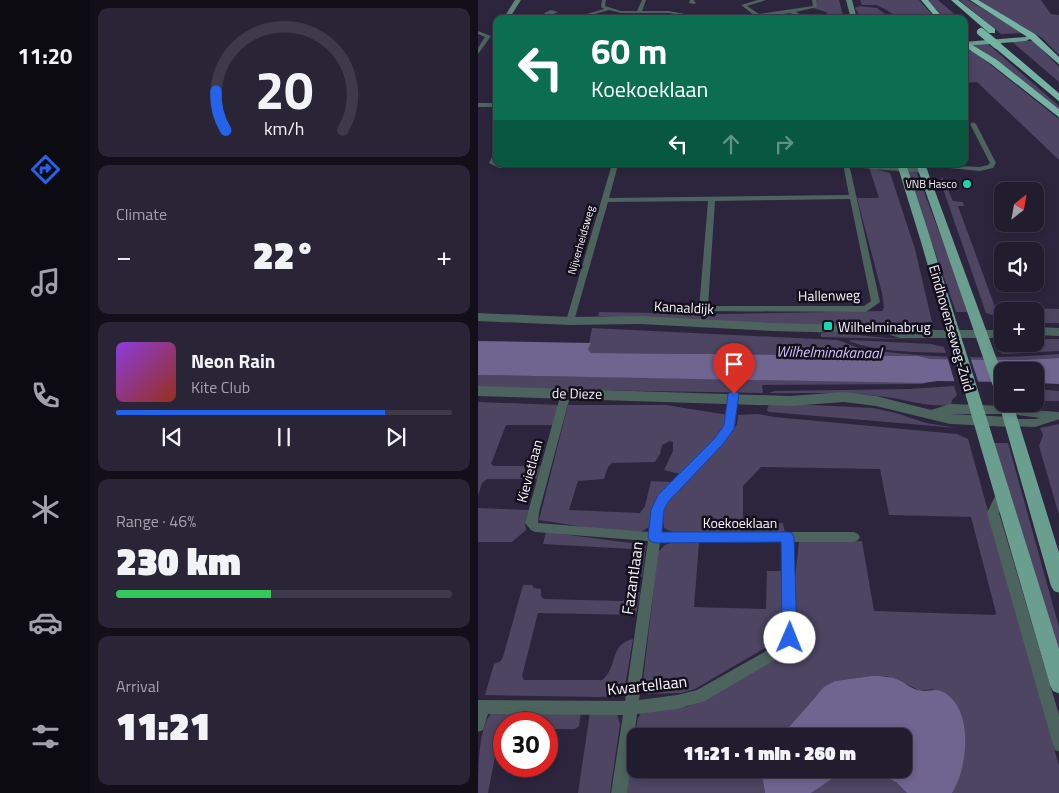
<!DOCTYPE html>
<meta charset="utf-8">
<style>
:root{--surface:#211c2e;--page:#292536;--text:#f1f3f6;--muted:#a2a1aa;--line:#3e3a4a;--accent:#2563eb}
body{margin:0;font-family:"Titillium Web",sans-serif;background:var(--page);color:var(--text);height:100vh;display:flex;flex-direction:column;font-size:19px;white-space:nowrap}
*{box-sizing:border-box;margin:0}
p{font-size:16px;color:var(--muted)}
.icon{flex:none;width:28px;height:28px;fill:none;stroke:currentColor;stroke-width:2;stroke-linecap:round;stroke-linejoin:round}
.map{position:relative;flex:1;overflow:hidden}
.sheet{display:flex;flex-direction:column;gap:8px;padding:8px;background:#120f19;width:388px}
.sheet>*{flex:none}
.banner{position:absolute;left:15px;top:15px;width:475px;height:152px;border-radius:10px;box-shadow:0 2px 8px #0003,0 0 0 1px var(--line);background:#0b6e4f;color:#fff;overflow:hidden}
.needle{width:32px;rotate:31deg}
.tools{position:absolute;left:516px;top:182px;display:grid;gap:10px}
.tools a{display:grid;place-items:center;width:50px;height:50px;border-radius:10px;background:var(--surface);box-shadow:0 2px 8px #0003,0 0 0 1px var(--line);font-size:25px}
.speed{position:absolute;left:15px;top:712px;display:flex;gap:10px;font-size:25px;font-weight:700;text-align:center}
.speed>*{display:grid;place-content:center;width:65px;height:65px;border-radius:50%;background:var(--surface);box-shadow:0 2px 8px #0003,0 0 0 1px var(--line);line-height:1}
.speed .limit{border:8px solid #d22;background:#fff;color:#111}
.pin{position:absolute;display:grid;place-items:center;width:42px;height:42px;color:#fff;margin:-51px -21px;border-radius:50% 50% 50% 0;rotate:-45deg;box-shadow:0 0 5px #0007}
.pin .icon{rotate:45deg}
.me{position:absolute;width:55px;margin:-28px;rotate:1deg;stroke-linejoin:round;filter:drop-shadow(0 0 4px #0008)}
.turn{display:flex;align-items:center;gap:18px;height:105px;padding:0 15px;font-size:22px}
.turn .icon{width:65px;height:65px;stroke-width:2.5}
.turn b{display:block;font-size:35px;line-height:42px}
.lanes{display:flex;align-items:center;height:48px;padding:0 15px;background:#0003;justify-content:center;gap:25px;direction:ltr}
.lanes .off{opacity:.35}
.big{font-size:38px;font-weight:800;line-height:1.1}
.sheet .widget{flex:1;display:flex;flex-direction:column;justify-content:center;gap:8px;min-width:0;padding:0 18px;border-radius:10px;background:var(--page)}
.sheet .dial{align-items:center;gap:0}
.dial svg{height:130px;overflow:visible;fill:none;stroke:var(--line);stroke-width:7;stroke-linecap:round;text-anchor:middle}
.dial text{fill:var(--text);stroke:none}
.song{display:flex;align-items:center;gap:15px}
.cover{width:60px;height:60px;border-radius:8px;background:linear-gradient(135deg,hsl(270 70% 55%),hsl(10 70% 35%))}
.played{height:5px;border-radius:2px;background:linear-gradient(90deg,var(--accent) 80%,var(--line) 80%)}
.keys{display:flex;justify-content:space-around;direction:ltr}
.heat{display:flex;justify-content:space-between;align-items:center;font-size:28px;direction:ltr}
.charge{height:8px;border-radius:4px;background:linear-gradient(90deg,#34c759 46%,var(--line) 0)}
.trip{position:absolute;left:149px;top:728px;width:285px;height:50px;border-radius:10px;background:var(--surface);box-shadow:0 2px 8px #0003,0 0 0 1px var(--line);font-weight:800;line-height:50px;text-align:center}
main{display:flex;flex:1;min-height:0}
.tab-bar{display:flex;flex-direction:column;width:90px;justify-content:space-around;align-items:center;background:#0d0b12;color:var(--muted)}
.tab-bar .icon{width:35px;height:35px}
.tab-bar .on{color:var(--accent)}
.tab-bar b{font-size:22px;color:var(--text)}
.map>svg:first-child{display:block}
.green{fill:#4d4562}
.water{fill:#706490}
.pier{fill:#2c253d}
.lines{fill:none;stroke-linecap:round;stroke-linejoin:round}
.minor{fill:#4c645d;fill-rule:evenodd}
.tertiary{fill:#4c645d;fill-rule:evenodd}
.secondary{fill:#5d8579;fill-rule:evenodd}
.primary{fill:#6a9e8f;fill-rule:evenodd}
.motorway{fill:#75b4a3;fill-rule:evenodd}
.motorway-bridge{stroke:#75b4a3;stroke-width:8}
.route{fill:#2563eb;stroke:#184099}
.poi-dot{fill:#1ad5b2;stroke:#13101b;stroke-width:2}
.labels{text-anchor:middle;dominant-baseline:central;stroke-width:5;stroke-linejoin:round;paint-order:stroke}
.far-poi-label{font-size:11px;fill:#f6f3fd;stroke:#13101b;text-anchor:end}
.far-street-label{font-size:11px;fill:#f6f3fd;stroke:#13101b}
.street-label{font-size:14px;fill:#f6f3fd;stroke:#13101b}
.poi-label{font-size:14px;fill:#f6f3fd;stroke:#13101b;text-anchor:start}
.water-label{font-size:15px;font-style:italic;fill:#d1c2fb;stroke:#13101b}
.near-street-label{font-size:16px;fill:#f6f3fd;stroke:#13101b}
</style>
<main>
<nav class="tab-bar">
<b>11:20</b>
<svg class="icon on" aria-label="directions" viewBox="0 0 24 24"><path d="M12 3l9 9-9 9-9-9zM9 14v-3h6M13 9l2 2-2 2"/></svg>
<svg class="icon" aria-label="music" viewBox="0 0 24 24"><path d="M9 18V5l10-2v13"/><circle cx="6" cy="18" r="3"/><circle cx="16" cy="16" r="3"/></svg>
<svg class="icon" aria-label="phone" viewBox="0 0 24 24"><path d="M5 4h4l2 5-3 2q2 4 5 5l2-3 5 2v4C11 20 4 13 5 4z"/></svg>
<svg class="icon" aria-label="climate" viewBox="0 0 24 24"><path d="M12 3v18M4 7l16 10M4 17L20 7"/></svg>
<svg class="icon" aria-label="car" viewBox="0 0 24 24"><path d="M5 17H2v-5l4-1 3-4h7l3 4 3 1v5h-3M9 17h6M6 11h13"/><circle cx="7" cy="17" r="2"/><circle cx="17" cy="17" r="2"/></svg>
<svg class="icon" aria-label="filters" viewBox="0 0 24 24"><path d="M4 7h16M4 17h16"/><circle cx="9" cy="7" r="2"/><circle cx="15" cy="17" r="2"/></svg>
</nav>
<section class="sheet">
<div class="widget dial"><svg viewBox="0 0 100 80">
<path d="M14 69A42 42 0 1 1 86 69"/>
<path d="M14 69A42 42 0 0 1 8 45" stroke="#2563eb"/>
<text x="50" y="56" font-size="32" font-weight="700">20</text>
<text x="50" y="72" font-size="11">km/h</text>
</svg></div>
<div class="widget"><p>Climate</p>
<div class="heat"><a>−</a><b class="big">22°</b><a>+</a></div>
</div>
<div class="widget">
<div class="song"><i class="cover"></i><div><b>Neon Rain</b><p>Kite Club</p></div></div>
<div class="played"></div>
<div class="keys"><svg class="icon" aria-label="previous" viewBox="0 0 24 24"><path d="M18 5L8 12l10 7zM5 5v14"/></svg><svg class="icon" aria-label="pause" viewBox="0 0 24 24"><path d="M8 5v14M16 5v14"/></svg><svg class="icon" aria-label="next" viewBox="0 0 24 24"><path d="M6 5l10 7-10 7zM19 5v14"/></svg></div>
</div>
<div class="widget"><p>Range · 46%</p><b class="big">230 km</b><div class="charge"></div></div>
<div class="widget"><p>Arrival</p><b class="big">11:21</b></div>
</section>
<div class="map">
<svg width="582" height="793" viewBox="0 0 582 793">
<rect width="100%" height="100%" fill="#2c253d"/>
<path class="green" d="M337 0H361L366 19H354L348 12 335 8 337 7Z
M382 0H441L458 19H422L407 9 398 5H384Z
M450 0H460L482 19H467Z
M481 0H490L545 33 523 34Z
M498 0H563L573 14 581 15V55L564 38Z
M382 6 399 8 414 19H384L377 8Z
M533 41H556L581 67V82Z
M509 43 581 106V113L494 45Z
M486 49 495 51 581 119V160L499 82 486 83Z
M391 167 412 173 437 249 454 322 403 327 349 326 120 316 121 312 242 314 404 311 406 308 404 293 379 198H401Z
M431 171 439 173 491 312H478L432 180Z
M464 177 475 201 485 202 486 206H480L517 307 581 309V323H558V311H525V319L508 313 462 180Z
M114 328 359 340C367 342 374 346 381 348 447 359 516 359 581 354L582 358 542 360 453 359 440 356 113 353 110 349Z
M350 332 408 338 458 340 343 337V333Z
M558 339H581V351L524 354 520 347 526 344H558Z
M373 340 453 344 466 347 468 353C438 352 399 352 371 341Z
M0 375 441 382 447 384 284 385 285 393 0 388Z
M476 386 479 395 474 400 473 405C449 408 425 398 400 396 365 391 327 394 291 393L296 391 431 389Z
M558 389 581 391V401H558Z
M0 402 81 405 75 425H28L13 464 16 466H63L59 479H9L4 483 0 496Z
M291 403 395 408 418 413 448 423 479 428 292 412 289 411Z
M90 405H188L250 415 245 430 202 474 186 470 195 451V442L192 441 184 445 182 454 177 462 134 463 130 467 126 479 100 481 91 510 162 513 167 506 173 481 194 482 178 500 171 527 161 533 150 534 61 520Z
M280 414 296 417 479 434 490 439 581 766V793H474L475 791 455 689 442 691 421 680 408 676H393L357 681 338 696 303 736H158V769H283L287 793H148L156 738 160 718 164 711 170 708 208 707 224 701 309 649 321 542 384 541 396 611 517 615 518 613 493 517 411 515 402 469 283 467 265 486V518H278L288 524 305 523 307 533H196L186 528 184 514 190 499 253 433 259 424 260 415Z
M581 424H582L581 515 561 446 565 435 562 428Z
M515 443H530L581 627V654Z
M0 508 51 510 47 523 48 530 34 542H0Z
M68 532 168 545 164 577H158L156 575 159 553 154 549 65 544Z
M195 542H221L216 607 288 609 289 571H304C304 593 308 628 292 645L217 689 203 693 167 694 164 689 180 552 187 545Z
M45 585H54L56 588 63 589V596L66 599 143 601 150 600 153 592H162L158 615 60 613 44 676 46 680H124C141 666 130 645 155 639L146 692 139 696 122 697 7 695 16 664 23 661 25 657Z
M27 712H103L101 726 97 729H69V724H26V731L20 741 10 793H0C0 775 0 727 13 714Z
M112 712 139 714 142 724 132 793H100Z
M395 771 418 782 429 793H333C352 776 370 771 395 771Z"/>
<path class="water" d="M0 341 113 343 110 349 113 353 440 356 453 359 542 360 582 358 581 384 558 383V371H525V382L459 381 446 383 0 375Z
M393 676C403 676 413 676 423 681 429 684 434 689 440 690 448 693 455 688 463 691 497 706 490 768 474 793H429L418 782 395 771 371 772 358 776 333 793H287L283 769H425V736H303L346 687 357 681Z"/>
<path class="pier" d="M469 356 492 357 501 384 477 383Z"/>
<g class="lines">
<path class="minor" d="M124 0H128L127 6 143 11H159L164 0H168L164 11H191L233 19H221L191 13H143L131 10 99 19H91L126 9 123 7Z
M212 0H216V1L218 3 216 4 211 3Z
M280 0H288L269 6 281 14 335 6 334 0H338L339 7 318 12 331 19H325L312 13 271 19H258L276 15 263 5Z
M73 10 80 12 71 16 66 13Z
M0 31 13 36 0 54V48L7 37 0 34Z
M495 122 498 124 518 163 515 168 502 171 440 165 439 164 502 167 510 165 512 163 492 124Z
M134 164 140 165 131 198 371 195 365 164H371L402 302 388 312 222 311 221 309 230 201 130 202 96 321 95 323H89L88 321ZM372 199 393 301 386 306H230L237 201Z
M88 390 93 393 61 512 60 523 171 532 174 510 187 488 237 438 247 425 251 394 256 391 261 394 257 426 245 444 195 494 186 510 183 532H376L380 534 382 537 380 540 376 542H316L319 638 307 654 227 701 199 709 159 714 149 793H133L145 715 10 714 5 730 0 732V700L147 701 170 541 57 532 53 530 47 523 83 393ZM182 542H304L305 636 297 646 219 690 199 695 161 700Z
M530 408 580 412 582 413V419L557 427 534 426 530 425 529 422 530 419H557L562 418 526 413 525 411 526 409Z
M524 489 528 490 530 493 521 513 582 718V752L577 750 575 745 509 513 520 490Z"/>
<path class="tertiary" d="M0 103H19V107H0Z
M19 152V164H276L271 167 21 168 11 163 16 153Z
M357 164H408L445 167 450 170 445 173C433 172 361 167 357 164Z
M0 313 92 317 162 316 294 323 410 326 423 330H525V338H422L409 334 294 331 162 324 92 325 0 321Z
M558 327 582 328V336L558 335Z
M0 386 312 396 366 392 398 396 453 410 472 404 530 406 535 408 537 411 535 414H471L534 417 539 419 541 422 539 425 534 427 472 424 398 406 366 402 312 406 0 396Z"/>
<path class="secondary" d="M37 0H43L31 19H25Z
M368 0H374L379 19H373Z"/>
<path class="primary" d="M554 34 556 35V37L548 41 486 46V42L547 37Z
M419 164H428L450 231 582 652V694L575 691 572 685 443 242Z
M438 164H447L525 376V400L520 398 518 395Z
M525 400V404H535L582 556V593L576 591 573 586 521 404Z"/>
<path class="motorway" d="M443 0H450L466 19H459Z
M473 0H480L517 29V33H511Z
M492 0H500L557 34 582 58V65L551 38Z
M486 40 519 60 582 110V118L513 64 486 46Z
M516 43H522L582 94V102L516 47Z"/>
<path class="motorway-bridge" d="M503 32 519 45"/>
</g>
<path class="route" d="M256 390 261 394 256 429 245 444 190 502 186 510 184 532H310L314 533 316 537 319 638 317 643 312 645 307 643 304 638 303 542 177 543 172 541 170 537 173 510 180 495 237 438 246 425 250 394Z"/>
<g class="poi-dot">
<circle cx="489" cy="184" r="5"/>
<rect x="345" y="321" width="10" height="10" rx="2.5"/>
</g>
<g class="labels">
<g class="far-poi-label">
<text x="479" y="184">VNB Hasco</text>
</g>
<g class="far-street-label">
<text transform="translate(103 240) rotate(-74)">Nijverheidsweg</text>
</g>
<g class="street-label">
<text transform="translate(351 295) rotate(-1)">Hallenweg</text>
<text transform="translate(206 307) rotate(3)">Kanaaldijk</text>
<text transform="translate(474 328) rotate(74)">Eindhovenseweg-Zuid</text>
<text transform="translate(99 393) rotate(1)">de Dieze</text>
<text transform="translate(51 471) rotate(-75)">Kievietlaan</text>
<text x="262" y="522">Koekoeklaan</text>
</g>
<g class="poi-label">
<text x="360" y="326">Wilhelminabrug</text>
</g>
<g class="water-label">
<text transform="translate(351 352) rotate(1)">Wilhelminakanaal</text>
</g>
<g class="near-street-label">
<text transform="translate(154 578) rotate(-82)">Fazantlaan</text>
<text transform="translate(169 685) rotate(-6)">Kwartellaan</text>
</g>
</g>
</svg>
<div class="tools">
<a><svg class="needle" viewBox="-14 -14 28 28"><path d="M0-13l5 13h-10z" fill="#e53935"/><path d="M0 13l5-13h-10z" fill="#a2a1aa"/></svg></a>
<a><svg class="icon" aria-label="sound" viewBox="0 0 24 24"><path d="M4 9h4l5-4v14l-5-4H4zM17 9q2 3 0 6"/></svg></a>
<a>+</a>
<a>−</a>
</div>
<div class="speed"><div class="limit">30</div></div>
<div class="pin" style="left:256px;top:394px;background:#d93025"><svg class="icon" aria-label="arrive" viewBox="0 0 24 24"><path d="M6 21V4h12l-3 4 3 4H6"/></svg></div>
<svg class="me" style="left:312px;top:638px" viewBox="-20 -20 40 40"><circle r="19" fill="#fff"/><path d="M0-13L10 11 0 6-10 11z" fill="#2563eb"/></svg>
<div class="trip">11:21 · 1 min · 260 m</div>
<div class="banner">
<div class="turn"><svg class="icon" aria-label="left" viewBox="0 0 24 24"><path d="M17 20v-9H6M10 6l-5 5 5 5"/></svg><div><b>60 m</b>Koekoeklaan</div></div>
<div class="lanes"><svg class="icon" aria-label="left" viewBox="0 0 24 24"><path d="M17 20v-9H6M10 6l-5 5 5 5"/></svg><svg class="icon off" aria-label="ahead" viewBox="0 0 24 24"><path d="M12 20V5M6 11l6-6 6 6"/></svg><svg class="icon off" aria-label="right" viewBox="0 0 24 24"><path d="M7 20v-9h11M14 6l5 5-5 5"/></svg></div>
</div>
</div>
</main>
